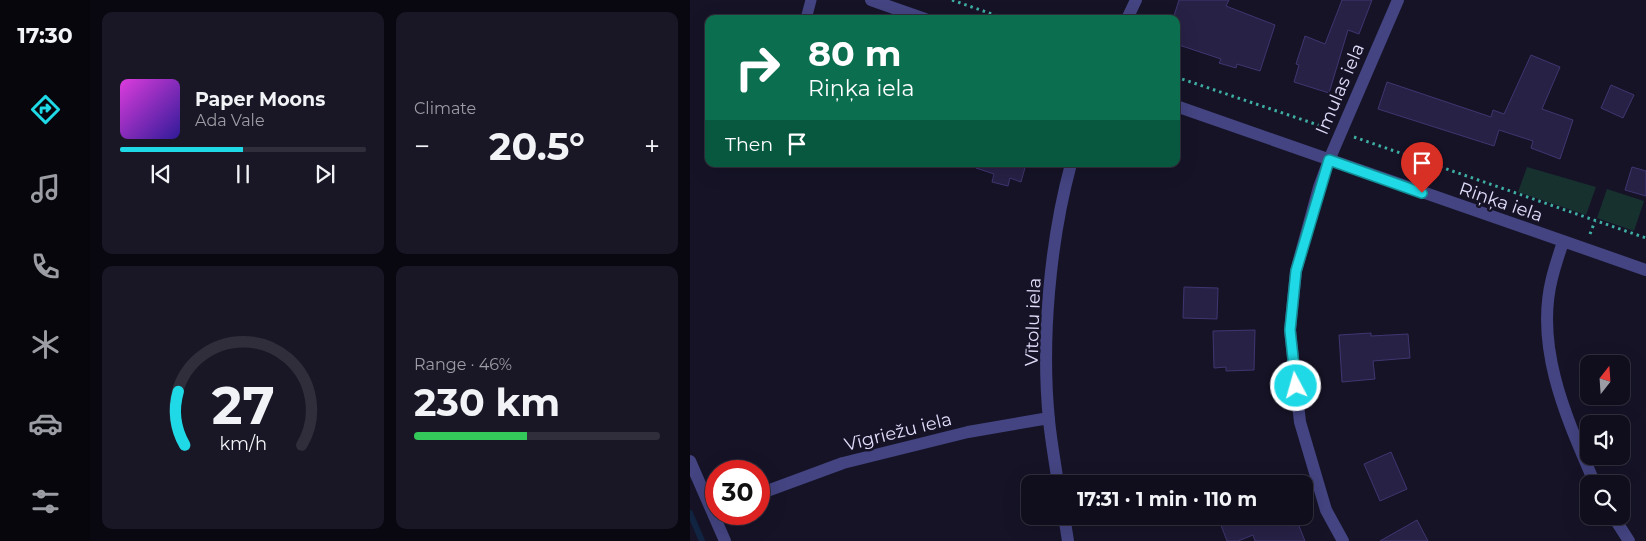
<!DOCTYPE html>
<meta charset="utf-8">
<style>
:root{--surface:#100e1d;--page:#191726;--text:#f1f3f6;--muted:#9c9ca4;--line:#302e3b;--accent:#1fdae6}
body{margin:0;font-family:Montserrat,sans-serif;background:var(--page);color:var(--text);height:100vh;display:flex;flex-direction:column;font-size:19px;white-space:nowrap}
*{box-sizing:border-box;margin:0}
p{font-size:16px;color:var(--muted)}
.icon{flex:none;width:28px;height:28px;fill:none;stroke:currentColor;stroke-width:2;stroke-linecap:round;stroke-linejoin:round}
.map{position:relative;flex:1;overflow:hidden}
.details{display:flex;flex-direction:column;gap:12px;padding:12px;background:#090810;width:600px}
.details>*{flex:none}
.guide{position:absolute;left:15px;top:15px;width:475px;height:152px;border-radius:10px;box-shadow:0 5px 20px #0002,0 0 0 1px var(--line);background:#0b6e4f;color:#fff;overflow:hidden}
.needle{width:32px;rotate:17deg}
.buttons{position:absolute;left:890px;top:355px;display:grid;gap:10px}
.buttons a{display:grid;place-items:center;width:50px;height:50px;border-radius:10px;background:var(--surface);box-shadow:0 5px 20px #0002,0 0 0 1px var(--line);font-size:25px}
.speed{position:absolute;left:15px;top:460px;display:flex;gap:10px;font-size:25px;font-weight:700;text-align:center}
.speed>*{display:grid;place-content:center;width:65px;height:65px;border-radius:50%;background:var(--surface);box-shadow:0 5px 20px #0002,0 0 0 1px var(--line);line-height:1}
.speed .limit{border:8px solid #d22;background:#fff;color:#111}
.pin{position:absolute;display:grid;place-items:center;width:42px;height:42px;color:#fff;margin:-51px -21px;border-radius:50% 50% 50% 0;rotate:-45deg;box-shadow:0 0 5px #0007}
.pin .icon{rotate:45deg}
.me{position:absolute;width:55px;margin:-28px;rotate:354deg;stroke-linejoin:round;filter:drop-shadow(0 0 4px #0008)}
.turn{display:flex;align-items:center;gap:18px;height:105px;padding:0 20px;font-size:22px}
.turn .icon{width:65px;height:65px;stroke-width:2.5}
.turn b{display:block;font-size:35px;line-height:42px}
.then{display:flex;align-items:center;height:48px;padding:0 20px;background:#0003;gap:10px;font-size:19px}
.big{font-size:38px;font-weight:700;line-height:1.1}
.details .card{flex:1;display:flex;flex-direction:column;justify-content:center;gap:8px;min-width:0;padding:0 18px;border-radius:10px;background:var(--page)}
.details .dial{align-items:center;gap:0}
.dial svg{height:130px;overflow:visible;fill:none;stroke:var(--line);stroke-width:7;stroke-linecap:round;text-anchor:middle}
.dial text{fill:var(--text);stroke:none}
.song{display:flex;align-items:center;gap:15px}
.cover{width:60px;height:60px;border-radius:8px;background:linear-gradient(135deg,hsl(300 70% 55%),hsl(250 70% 35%))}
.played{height:5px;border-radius:2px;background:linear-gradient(90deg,var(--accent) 50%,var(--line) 50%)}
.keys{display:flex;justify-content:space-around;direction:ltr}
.heat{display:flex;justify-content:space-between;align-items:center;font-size:28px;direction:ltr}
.charge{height:8px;border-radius:4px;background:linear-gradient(90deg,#34c759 46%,var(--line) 0)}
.details .tiles{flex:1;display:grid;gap:12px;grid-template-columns:repeat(2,1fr)}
.trip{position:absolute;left:331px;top:475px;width:292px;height:50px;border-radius:10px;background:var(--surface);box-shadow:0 5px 20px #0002,0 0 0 1px var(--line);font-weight:700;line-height:50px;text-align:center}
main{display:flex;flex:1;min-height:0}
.dock{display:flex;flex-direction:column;width:90px;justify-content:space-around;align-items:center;background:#06060c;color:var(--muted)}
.dock .icon{width:35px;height:35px}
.dock .on{color:var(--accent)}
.dock b{font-size:22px;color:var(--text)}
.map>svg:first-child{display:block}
.green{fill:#17312f}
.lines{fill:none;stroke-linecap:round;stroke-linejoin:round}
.stream{stroke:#112543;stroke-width:6}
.building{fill:#272146;stroke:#3f3670}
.path{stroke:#3eaea3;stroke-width:3;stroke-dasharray:2.5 4;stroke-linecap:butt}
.lane{stroke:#434481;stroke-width:11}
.street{stroke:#434481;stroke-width:12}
.route-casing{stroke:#148e96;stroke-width:12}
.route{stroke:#1fdae6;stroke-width:9}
.labels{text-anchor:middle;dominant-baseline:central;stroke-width:5;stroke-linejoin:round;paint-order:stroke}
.street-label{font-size:18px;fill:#e0ddfb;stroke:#161327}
</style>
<main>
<nav class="dock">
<b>17:30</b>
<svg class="icon on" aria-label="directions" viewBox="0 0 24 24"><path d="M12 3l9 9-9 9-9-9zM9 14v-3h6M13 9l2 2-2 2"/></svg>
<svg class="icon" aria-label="music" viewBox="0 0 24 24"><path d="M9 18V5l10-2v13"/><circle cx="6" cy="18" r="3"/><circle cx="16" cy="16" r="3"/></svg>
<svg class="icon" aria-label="phone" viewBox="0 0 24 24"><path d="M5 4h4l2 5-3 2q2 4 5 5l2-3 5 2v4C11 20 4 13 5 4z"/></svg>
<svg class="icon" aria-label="climate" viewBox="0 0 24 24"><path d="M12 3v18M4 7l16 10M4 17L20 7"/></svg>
<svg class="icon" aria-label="car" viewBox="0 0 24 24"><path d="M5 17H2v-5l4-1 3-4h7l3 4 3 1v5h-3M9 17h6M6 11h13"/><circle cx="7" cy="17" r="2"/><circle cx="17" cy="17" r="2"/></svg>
<svg class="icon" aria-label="filters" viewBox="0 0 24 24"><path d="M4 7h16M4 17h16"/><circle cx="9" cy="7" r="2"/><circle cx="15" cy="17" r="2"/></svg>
</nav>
<section class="details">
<div class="tiles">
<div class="card">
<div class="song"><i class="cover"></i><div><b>Paper Moons</b><p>Ada Vale</p></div></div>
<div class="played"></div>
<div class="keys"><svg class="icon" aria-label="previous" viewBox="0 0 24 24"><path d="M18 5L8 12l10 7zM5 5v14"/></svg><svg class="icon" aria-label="pause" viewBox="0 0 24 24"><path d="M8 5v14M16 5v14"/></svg><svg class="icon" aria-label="next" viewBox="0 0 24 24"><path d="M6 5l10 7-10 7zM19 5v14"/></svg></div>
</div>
<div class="card"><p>Climate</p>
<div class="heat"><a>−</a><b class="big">20.5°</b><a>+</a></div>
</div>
<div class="card dial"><svg viewBox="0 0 100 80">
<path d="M14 69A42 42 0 1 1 86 69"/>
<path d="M14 69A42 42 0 0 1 10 36" stroke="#1fdae6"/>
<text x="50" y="56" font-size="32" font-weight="700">27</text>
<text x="50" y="72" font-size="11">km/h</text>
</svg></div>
<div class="card"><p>Range · 46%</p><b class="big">230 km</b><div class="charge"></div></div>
</div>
</section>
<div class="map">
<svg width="956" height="541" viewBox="0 0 956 541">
<rect width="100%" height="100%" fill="#161327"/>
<path class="green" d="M837 167 906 187 896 215 828 192Z
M917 189 954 201 944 231 907 218Z"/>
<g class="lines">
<path class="stream" d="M0 513 12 541"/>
</g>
<path class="building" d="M489 0H539L536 6 585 25 570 71 547 64 546 68 529 63 531 59 486 44V19H483Z
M652 0H682L669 34 658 30 639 93 604 82 609 65 606 64 615 36 635 44Z
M841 55 870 67 852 109 883 120 870 159 841 148 843 141 809 130 804 146 688 109 697 82 801 117 803 110 814 114Z
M921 85 944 95 933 118 911 108Z
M286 164H336L331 182 320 178 318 186 302 182 304 174 286 168Z
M942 167 956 171V196L935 190Z
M494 287 528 288 527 319 493 318Z
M565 330 564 370 536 371V367L524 368 523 331Z
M681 333V336L718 334 720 358 683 361 685 379 652 382 649 335Z
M701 452 717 489 690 501 674 464Z
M540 516H605L615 541H565L563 535 548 541H537L529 520Z
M727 520 738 541H690Z"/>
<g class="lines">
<path class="path" d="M262 0 316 19
M486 77 637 128
M664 137 956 238
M900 234 905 221"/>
<path class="lane" d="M116 19 121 0"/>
<path class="street" d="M181 0 235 19
M437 19 446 0
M486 106 956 270
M873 242C869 254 865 266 862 278 844 349 878 421 905 484
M0 461 35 541
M368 484C365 462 361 441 359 420 351 340 360 241 381 164
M69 494 153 463 278 432 359 418
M374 516 378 541
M923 516 939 541
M653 541 636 510 610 422 600 330 606 271 629 187 639 160 708 0"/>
</g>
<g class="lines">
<defs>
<path id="route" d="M606 386 600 330 606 271 639 160 732 193"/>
</defs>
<use href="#route" class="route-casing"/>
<use href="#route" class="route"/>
</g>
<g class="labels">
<g class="street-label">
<text transform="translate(650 89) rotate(-67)">Imulas iela</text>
<text transform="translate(811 202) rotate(19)">Riņķa iela</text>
<text transform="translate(343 322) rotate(-88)">Vītolu iela</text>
<text transform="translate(208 432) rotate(-14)">Vīgriežu iela</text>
</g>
</g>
</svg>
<div class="buttons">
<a><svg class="needle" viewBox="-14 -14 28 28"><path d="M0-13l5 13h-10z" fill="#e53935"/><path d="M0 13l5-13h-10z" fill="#9c9ca4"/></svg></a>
<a><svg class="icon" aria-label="sound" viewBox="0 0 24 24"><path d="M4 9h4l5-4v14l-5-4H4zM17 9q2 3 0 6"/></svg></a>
<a><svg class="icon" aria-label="search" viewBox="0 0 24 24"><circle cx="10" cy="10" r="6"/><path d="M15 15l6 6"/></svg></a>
</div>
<div class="speed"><div class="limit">30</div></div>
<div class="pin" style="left:732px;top:193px;background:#d93025"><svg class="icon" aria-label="arrive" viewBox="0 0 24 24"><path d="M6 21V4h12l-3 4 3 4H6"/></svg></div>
<svg class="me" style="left:606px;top:386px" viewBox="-20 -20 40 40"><circle r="17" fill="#1fdae6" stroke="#fff" stroke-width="3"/><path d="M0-11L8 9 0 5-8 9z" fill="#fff"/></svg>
<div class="trip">17:31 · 1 min · 110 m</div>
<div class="guide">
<div class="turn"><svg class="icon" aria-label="right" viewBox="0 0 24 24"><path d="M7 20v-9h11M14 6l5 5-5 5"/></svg><div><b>80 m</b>Riņķa iela</div></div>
<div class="then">Then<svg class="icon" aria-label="arrive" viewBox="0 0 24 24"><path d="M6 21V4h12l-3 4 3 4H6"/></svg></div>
</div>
</div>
</main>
